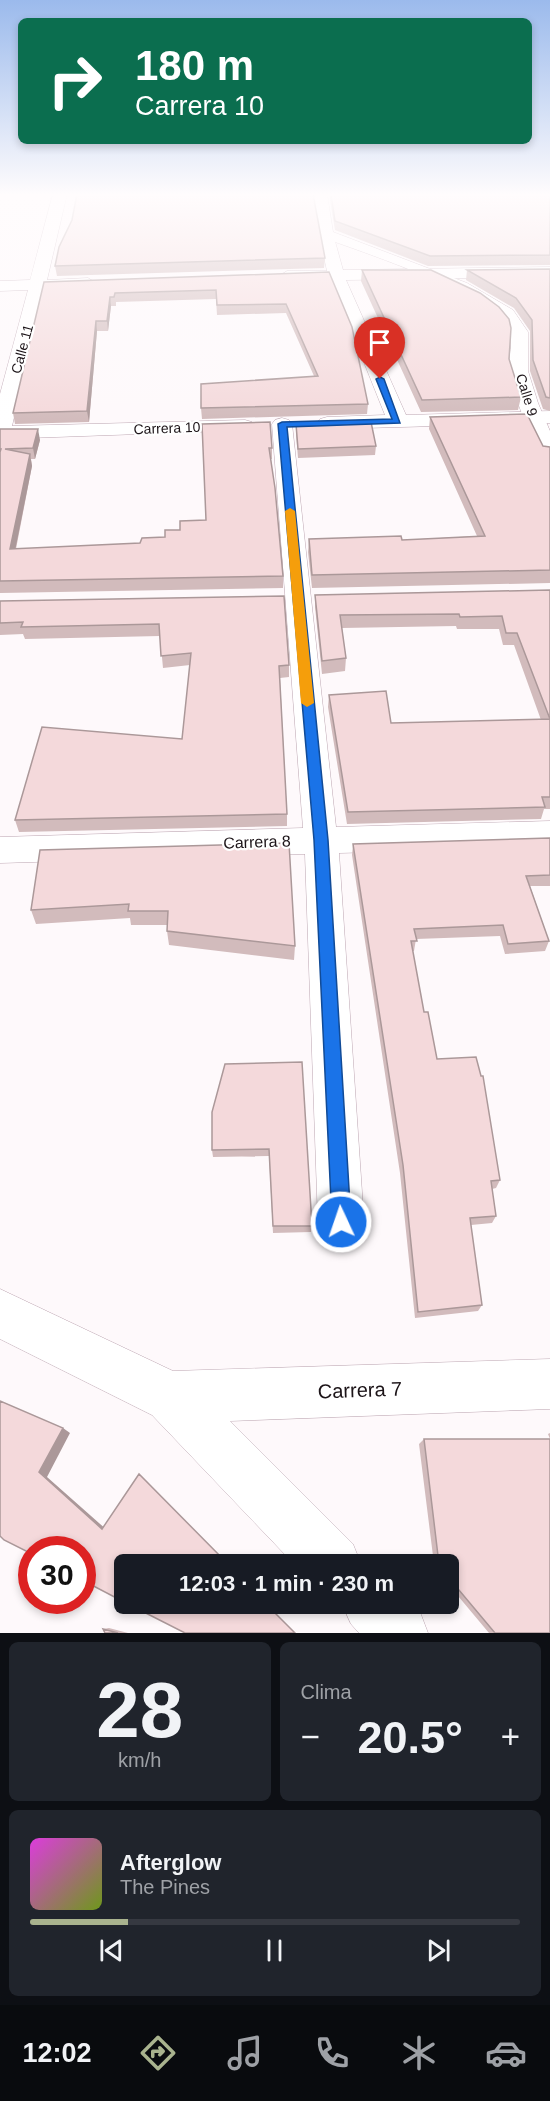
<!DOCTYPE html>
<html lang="es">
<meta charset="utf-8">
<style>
:root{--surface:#171b24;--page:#20242c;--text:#f1f3f6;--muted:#9ea1a6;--line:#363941;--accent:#a9b38e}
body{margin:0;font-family:Arial,sans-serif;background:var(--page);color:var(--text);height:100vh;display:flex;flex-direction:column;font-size:22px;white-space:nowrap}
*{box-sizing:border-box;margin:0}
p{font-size:20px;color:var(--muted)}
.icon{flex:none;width:33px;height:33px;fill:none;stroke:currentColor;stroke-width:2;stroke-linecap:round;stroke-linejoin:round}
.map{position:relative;height:1633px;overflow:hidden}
.drawer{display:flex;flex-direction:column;gap:9px;padding:9px;background:#0d0f14;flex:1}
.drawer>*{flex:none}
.hud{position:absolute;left:18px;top:18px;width:514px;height:126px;border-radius:9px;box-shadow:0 3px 9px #0003;background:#0b6e4f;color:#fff;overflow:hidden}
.speed{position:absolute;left:18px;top:1536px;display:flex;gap:12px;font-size:30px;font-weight:700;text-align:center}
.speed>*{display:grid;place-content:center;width:78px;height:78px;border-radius:50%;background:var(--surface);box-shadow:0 3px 9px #0003;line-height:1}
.speed .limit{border:9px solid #d22;background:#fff;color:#111}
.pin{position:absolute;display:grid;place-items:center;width:51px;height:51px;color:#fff;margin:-62px -26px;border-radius:50% 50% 50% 0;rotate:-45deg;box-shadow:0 0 6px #0007}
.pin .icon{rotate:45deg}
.me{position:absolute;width:66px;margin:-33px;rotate:357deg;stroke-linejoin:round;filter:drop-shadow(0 0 4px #0008)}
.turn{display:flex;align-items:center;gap:21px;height:126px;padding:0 18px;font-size:27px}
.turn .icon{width:78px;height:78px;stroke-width:2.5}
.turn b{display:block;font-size:42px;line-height:51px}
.big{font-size:45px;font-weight:600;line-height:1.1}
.drawer .widget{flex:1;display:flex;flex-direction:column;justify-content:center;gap:9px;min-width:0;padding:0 21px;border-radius:9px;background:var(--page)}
.drawer .dial{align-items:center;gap:0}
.dial b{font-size:78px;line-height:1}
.song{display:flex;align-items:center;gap:18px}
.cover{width:72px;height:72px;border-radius:9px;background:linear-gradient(135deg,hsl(300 70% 55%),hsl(80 70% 35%))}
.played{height:6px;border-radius:3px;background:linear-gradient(90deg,var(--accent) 20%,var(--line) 20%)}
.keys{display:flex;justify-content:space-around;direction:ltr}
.heat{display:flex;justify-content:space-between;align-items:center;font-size:33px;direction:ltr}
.drawer .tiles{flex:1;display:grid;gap:9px;grid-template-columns:1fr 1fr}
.widget:last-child{grid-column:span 2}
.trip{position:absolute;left:114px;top:1554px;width:345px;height:60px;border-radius:9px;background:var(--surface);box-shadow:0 3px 9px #0003;font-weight:600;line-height:60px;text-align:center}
.dock{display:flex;height:96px;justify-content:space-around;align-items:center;background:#090b0e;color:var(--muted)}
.dock .icon{width:42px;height:42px}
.dock .current{color:var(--accent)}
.dock b{font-size:27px;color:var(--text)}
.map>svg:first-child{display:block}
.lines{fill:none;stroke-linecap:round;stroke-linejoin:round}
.minor-casing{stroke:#bda6b2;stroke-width:1}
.tertiary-casing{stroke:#bda6b2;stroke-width:1}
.minor{fill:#fff;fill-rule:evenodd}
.tertiary{fill:#fff;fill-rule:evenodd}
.wall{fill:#d2bbbc}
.shaded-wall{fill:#ab9899}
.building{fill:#f4d9db;stroke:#ab9899;stroke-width:1.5}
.route{fill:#1a73e8;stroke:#114b97;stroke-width:1.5}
.slow{fill:#f59e0b}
.labels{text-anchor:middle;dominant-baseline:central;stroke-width:4.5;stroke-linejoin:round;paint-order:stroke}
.far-street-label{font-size:14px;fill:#1c1418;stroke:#fff}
.street-label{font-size:16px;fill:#1c1418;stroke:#fff}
.near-street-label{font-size:20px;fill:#1c1418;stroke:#fff}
</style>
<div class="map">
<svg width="550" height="1633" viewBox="0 0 550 1633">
<rect width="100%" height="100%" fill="#fef9fb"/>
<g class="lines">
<defs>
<path id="minor" d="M53 194H67L47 280 88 278 96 283 88 288 44 289 12 426 245 420 252 422 255 426 252 430 0 439V394L28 290 0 291V281L30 280Z
M326 230 333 234 343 270 550 267V277L346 280 406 415 550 411V423L327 429 320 427 317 423 320 419 327 417 385 415 331 280 287 281 279 276 287 271H327L319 234Z
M282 418 289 420 292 424 336 827 550 821V847L339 853 364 1222 357 1238 341 1245 325 1238 318 1222 305 854 0 863V837L303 828 272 424 275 420Z
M0 1289 173 1371 550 1359V1409L230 1421 353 1544 361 1564H294L152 1415 0 1339Z
M342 1604H411L420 1612 428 1633H359L351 1624Z"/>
<path id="tertiary" d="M313 194H327L333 232 467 283 513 310 528 332V371L538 403 550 431V458L542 457 539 452C527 426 514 399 509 370 508 357 514 342 509 329 497 296 357 250 321 237Z"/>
</defs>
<use href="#minor" class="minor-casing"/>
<use href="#tertiary" class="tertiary-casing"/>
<use href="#minor" class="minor"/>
<use href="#tertiary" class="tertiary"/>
</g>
<path class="wall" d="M329 194H550V265L428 266 335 230Z
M72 220 325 258 324 268 57 276 55 266Z
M550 269V411L543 409 530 371V331L514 308 466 280 467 270Z
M362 270 509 359 521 397 518 410 421 412 361 281Z
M329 272 368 404 367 414 202 419 201 408 314 376 286 313 217 315 216 299 116 302V306H111L108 331H97L89 422 15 424 13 413 44 282Z
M430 417 543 446 550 447V583L312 588 308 552 309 539 402 540 477 536 429 429Z
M202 424 272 448V459H271L283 576V588L0 593V429L40 440 35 459H31L32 466 16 549 140 543 165 537 180 530 206 520Z
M296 424 376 446 375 455 298 458 296 433Z
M550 590V809H544L541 819 347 824 328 707 329 695 391 723 541 720 514 645H503L499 629H457L456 626 342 628 346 658 345 671 322 674 315 607V595Z
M284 596 289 665V677L280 678 287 814V826L19 832 15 820 182 739 190 665 163 668 160 636 25 639 23 634 0 635V601Z
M550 838V886H530L549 941 545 951 505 954 500 936 416 939 414 951H412L424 1012 437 1059 500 1180 496 1188 492 1189 496 1216 492 1223 471 1225 482 1305 478 1311 415 1318 400 1173 352 855 353 844Z
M40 850 295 946 294 960 169 945 167 931 168 925H131L130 918 36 924 31 910Z
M225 1064 312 1226 311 1232 273 1233 269 1156 213 1157 212 1150Z
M550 1433V1633H489L448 1584V1564H434L419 1444 424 1439H550L548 1434Z
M109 1628 128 1633H105L103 1629Z"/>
<path class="shaded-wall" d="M110 297 111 306 108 331 107 321Z
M96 321 97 331 89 422 87 411Z
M38 429 40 440 35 459 33 448Z
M30 454 32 466 13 561 10 549Z
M63 1428 70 1433 47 1477 108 1531 102 1529 39 1472Z"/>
<path class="building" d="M77 194H313L325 258 55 266 59 247 72 220Z
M331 194H550V255L430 256 335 221Z
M550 269V398L546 397 533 360 532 320 516 298 467 270Z
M362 270H431L480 293 499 307 509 319 511 328 509 359 521 397 422 400Z
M329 272 352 327 368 404 201 408V384L318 376 286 304 217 305 216 290 115 293 114 297H110L107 321H96L87 411 13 413 44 282Z
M527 414 543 446 550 447V570L312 575 309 539 401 536 402 540 485 536 430 417Z
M270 422 272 448H269L275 488 283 576 0 581V452L1 449H0V429H38L33 448 5 449 30 454 10 549 140 543 142 538 165 537V530H180V521L206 520 202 424Z
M371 422 376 446 298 449 296 424Z
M550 590V797H542L545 807 348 812 329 695 386 691 391 723 550 719 517 633H506L502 616 460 617 459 614 340 615 346 658 322 661 315 595Z
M284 596 289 665 279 666 287 814 15 820 42 727 182 739 191 653 161 656 159 624 21 627 23 622 0 623V601Z
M550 838V875L526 876 549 941 508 944 503 925 414 929 417 941H411L424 1012H428L437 1059 476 1057 481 1076H483L500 1180 491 1181 496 1216 470 1218 482 1305 418 1312 403 1165 353 844Z
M289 843 295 946 167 931 168 911H128L129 904 31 910 40 850Z
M302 1062 312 1226H273L269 1149 212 1150V1112L225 1064Z
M0 1401 63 1428 39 1472 102 1529 139 1474 228 1564H124V1602L82 1580V1550H32V1554L4 1540 0 1536Z
M424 1439H550V1633H495L448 1577V1564H439Z
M128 1604H266L295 1633H185Z
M103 1629 118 1633H105Z"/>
<linearGradient id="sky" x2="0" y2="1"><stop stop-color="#9bbaec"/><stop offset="0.46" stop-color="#fffcfd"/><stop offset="1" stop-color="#fffcfd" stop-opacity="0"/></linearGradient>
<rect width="550" height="423" fill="url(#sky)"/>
<path class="route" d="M380 377 384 379 400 423 287 427 328 840 351 1222 348 1229 341 1232 334 1229 332 1222 314 840 278 424 282 422 392 419 376 379Z"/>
<path class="slow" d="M290 508 295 511 314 703 307 707 301 703 285 511Z"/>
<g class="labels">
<g class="far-street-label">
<text transform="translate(22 349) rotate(-75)">Calle 11</text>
<text transform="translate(527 395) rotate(73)">Calle 9</text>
<text transform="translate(167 428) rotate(-2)">Carrera 10</text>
</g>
<g class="street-label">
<text transform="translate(257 842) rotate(-2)">Carrera 8</text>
</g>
<g class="near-street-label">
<text transform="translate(360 1390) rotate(-2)">Carrera 7</text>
</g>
</g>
</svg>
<div class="speed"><div class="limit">30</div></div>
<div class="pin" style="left:380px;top:379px;background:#d93025"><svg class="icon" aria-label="arrive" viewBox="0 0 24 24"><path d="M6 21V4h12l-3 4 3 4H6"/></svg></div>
<svg class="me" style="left:341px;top:1222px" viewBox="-20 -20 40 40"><circle r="17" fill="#1a73e8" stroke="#fff" stroke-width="3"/><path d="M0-11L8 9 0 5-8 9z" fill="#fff"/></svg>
<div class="trip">12:03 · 1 min · 230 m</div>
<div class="hud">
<div class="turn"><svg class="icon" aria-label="right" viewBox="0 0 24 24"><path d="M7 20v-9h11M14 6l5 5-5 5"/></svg><div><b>180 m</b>Carrera 10</div></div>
</div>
</div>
<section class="drawer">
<div class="tiles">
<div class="widget dial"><b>28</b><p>km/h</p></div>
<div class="widget"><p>Clima</p>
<div class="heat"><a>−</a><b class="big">20.5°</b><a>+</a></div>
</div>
<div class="widget">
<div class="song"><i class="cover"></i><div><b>Afterglow</b><p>The Pines</p></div></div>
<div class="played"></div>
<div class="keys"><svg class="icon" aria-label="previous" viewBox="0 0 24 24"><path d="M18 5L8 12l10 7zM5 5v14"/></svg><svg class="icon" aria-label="pause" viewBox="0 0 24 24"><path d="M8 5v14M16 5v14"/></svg><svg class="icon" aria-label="next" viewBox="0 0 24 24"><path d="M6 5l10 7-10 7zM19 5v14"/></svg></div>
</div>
</div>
</section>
<nav class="dock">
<b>12:02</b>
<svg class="icon current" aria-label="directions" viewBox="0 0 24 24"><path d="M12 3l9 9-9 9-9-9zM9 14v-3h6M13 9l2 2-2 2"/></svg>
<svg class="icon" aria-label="music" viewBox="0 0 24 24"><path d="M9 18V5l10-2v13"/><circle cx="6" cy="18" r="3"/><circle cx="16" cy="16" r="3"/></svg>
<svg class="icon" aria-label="phone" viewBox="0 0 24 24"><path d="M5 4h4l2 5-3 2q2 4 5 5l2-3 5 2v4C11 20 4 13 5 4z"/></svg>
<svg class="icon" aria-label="climate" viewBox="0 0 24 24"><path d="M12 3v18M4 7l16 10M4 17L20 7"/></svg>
<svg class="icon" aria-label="car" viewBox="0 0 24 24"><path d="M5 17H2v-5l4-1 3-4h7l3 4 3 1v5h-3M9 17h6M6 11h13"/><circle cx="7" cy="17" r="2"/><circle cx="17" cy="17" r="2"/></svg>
</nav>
